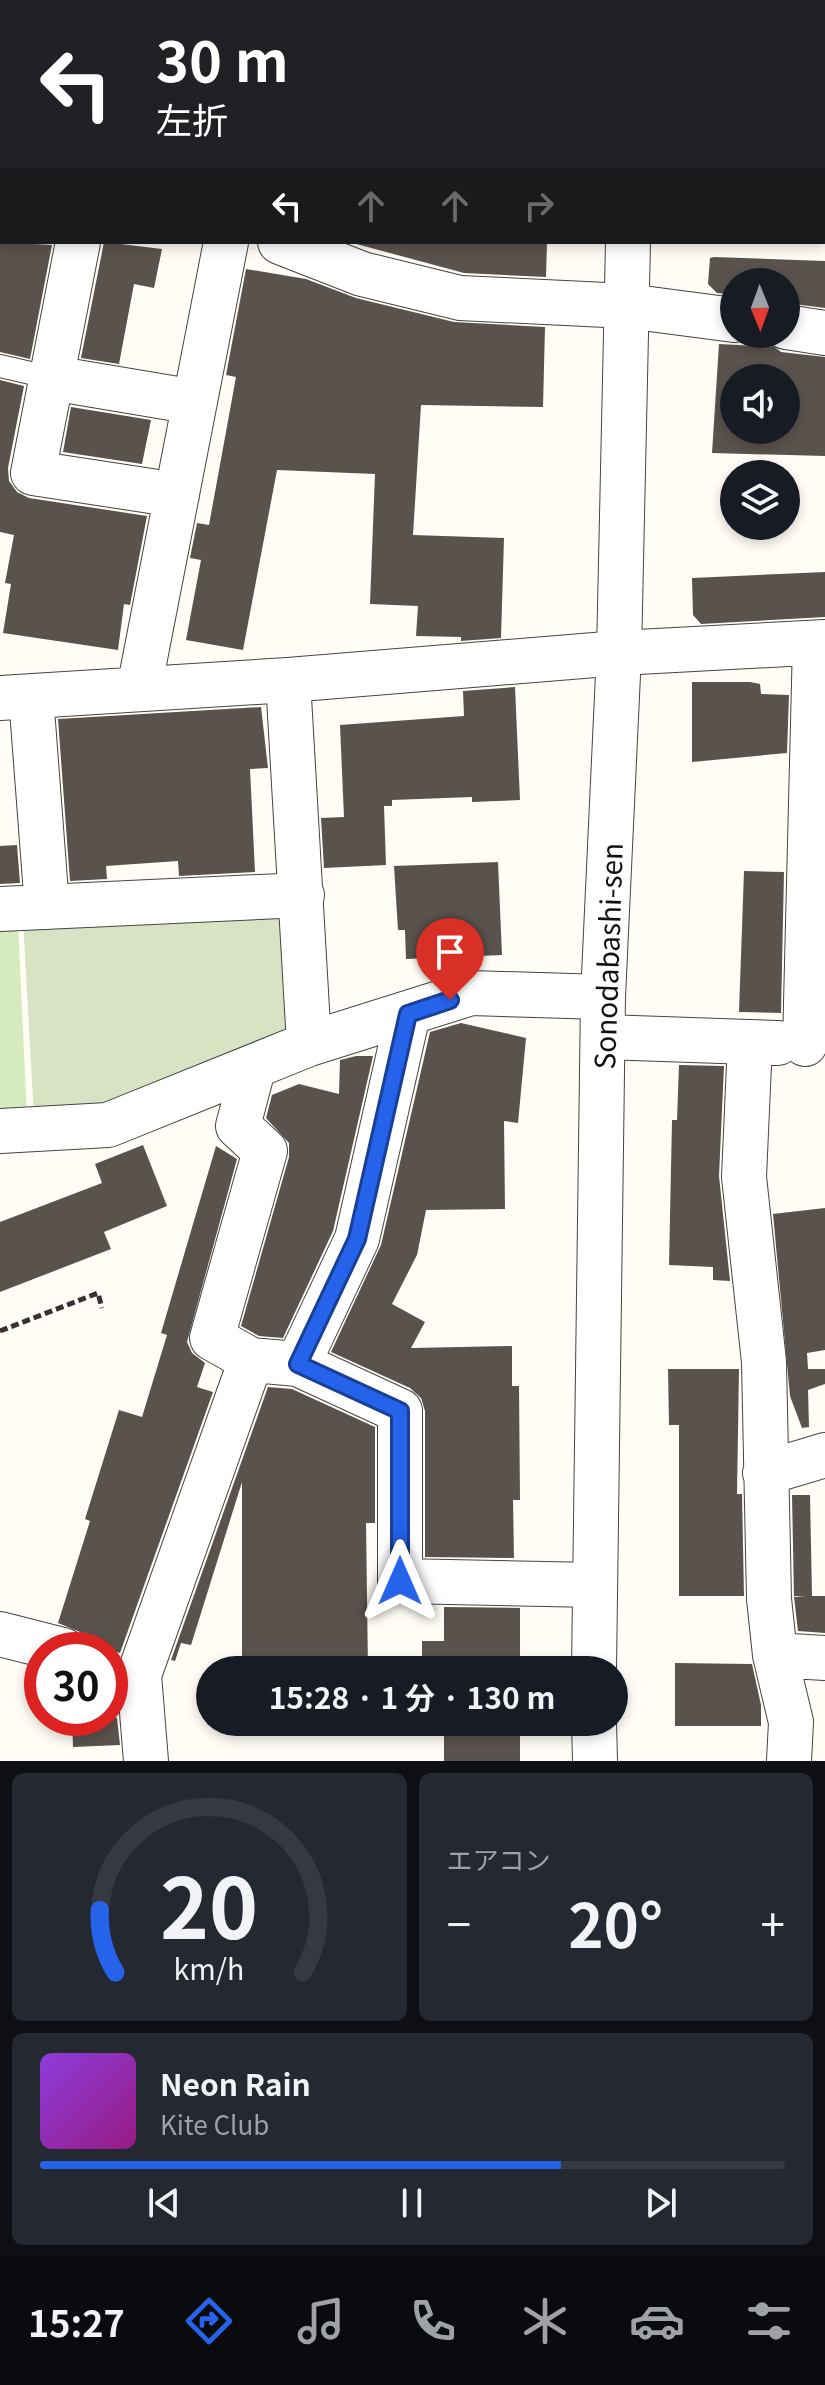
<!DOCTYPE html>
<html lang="ja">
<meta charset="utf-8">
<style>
:root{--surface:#171b24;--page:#242831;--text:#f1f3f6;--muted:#9ea1a6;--line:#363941;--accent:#2563eb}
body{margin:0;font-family:Georgia,"Noto Sans JP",serif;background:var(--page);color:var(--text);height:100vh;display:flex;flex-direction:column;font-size:30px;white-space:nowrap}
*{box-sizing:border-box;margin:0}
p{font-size:26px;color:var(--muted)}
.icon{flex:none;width:44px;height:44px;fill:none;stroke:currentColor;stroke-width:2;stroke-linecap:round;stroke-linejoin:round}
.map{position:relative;height:1761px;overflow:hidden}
.sheet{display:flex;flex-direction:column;gap:12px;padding:12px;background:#0d0f14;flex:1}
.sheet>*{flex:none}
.guide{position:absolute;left:0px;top:0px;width:826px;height:244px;box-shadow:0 4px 12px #0003;background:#202124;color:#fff;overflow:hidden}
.needle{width:52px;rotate:179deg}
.tools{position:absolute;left:720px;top:268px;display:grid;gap:16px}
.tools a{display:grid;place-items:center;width:80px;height:80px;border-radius:50%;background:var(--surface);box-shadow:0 4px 12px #0003;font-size:40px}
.speed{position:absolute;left:24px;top:1632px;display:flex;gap:16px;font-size:40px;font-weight:700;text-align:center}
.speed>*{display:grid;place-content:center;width:104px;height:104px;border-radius:50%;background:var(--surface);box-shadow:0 4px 12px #0003;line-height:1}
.speed .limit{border:12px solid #d22;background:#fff;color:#111}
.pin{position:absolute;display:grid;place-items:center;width:68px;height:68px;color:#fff;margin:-82px -34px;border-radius:50% 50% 50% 0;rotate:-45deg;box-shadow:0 0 8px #0007}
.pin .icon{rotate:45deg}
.me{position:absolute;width:88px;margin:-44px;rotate:0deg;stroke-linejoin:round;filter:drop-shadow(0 0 6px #0008)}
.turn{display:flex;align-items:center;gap:28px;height:168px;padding:0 24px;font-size:36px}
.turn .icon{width:104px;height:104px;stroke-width:2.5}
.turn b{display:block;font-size:56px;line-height:68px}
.lanes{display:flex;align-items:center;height:76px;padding:0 24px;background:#0003;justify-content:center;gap:40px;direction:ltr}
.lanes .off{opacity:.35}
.big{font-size:60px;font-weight:700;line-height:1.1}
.sheet .tile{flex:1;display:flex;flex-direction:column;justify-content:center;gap:12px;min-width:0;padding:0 28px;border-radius:12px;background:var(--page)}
.sheet .dial{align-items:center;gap:0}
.dial svg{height:208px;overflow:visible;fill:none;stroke:var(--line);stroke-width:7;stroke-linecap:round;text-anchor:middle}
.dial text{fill:var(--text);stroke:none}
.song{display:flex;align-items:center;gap:24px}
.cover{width:96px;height:96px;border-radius:12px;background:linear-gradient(135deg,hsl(270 70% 55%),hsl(310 70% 35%))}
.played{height:8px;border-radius:4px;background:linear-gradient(90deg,var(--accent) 70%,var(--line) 70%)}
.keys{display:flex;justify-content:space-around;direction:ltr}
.heat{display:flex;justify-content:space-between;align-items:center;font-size:44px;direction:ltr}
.sheet .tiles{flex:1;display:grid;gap:12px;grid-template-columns:1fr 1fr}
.tile:last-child{grid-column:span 2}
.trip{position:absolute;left:196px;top:1656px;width:432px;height:80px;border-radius:40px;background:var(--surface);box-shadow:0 4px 12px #0003;font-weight:700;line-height:80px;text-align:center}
.menu{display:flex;height:128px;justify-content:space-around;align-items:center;background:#090b0e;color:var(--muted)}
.menu .icon{width:56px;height:56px}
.menu .on{color:var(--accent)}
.menu b{font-size:36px;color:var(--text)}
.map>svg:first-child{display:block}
.green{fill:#d5ebbd}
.cemetery{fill:#d9e3c4}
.pitch{fill:#e6f2cf}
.building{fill:#5a524d;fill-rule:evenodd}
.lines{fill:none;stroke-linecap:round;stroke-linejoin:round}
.service-casing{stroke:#444;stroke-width:24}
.minor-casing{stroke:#444;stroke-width:46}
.tertiary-casing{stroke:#444;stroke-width:46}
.path{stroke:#333;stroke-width:5;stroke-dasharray:8 4;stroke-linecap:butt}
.service{stroke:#fff;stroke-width:22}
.minor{stroke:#fff;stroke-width:44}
.tertiary{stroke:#fff;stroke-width:44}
.route-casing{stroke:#184099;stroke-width:20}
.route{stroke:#2563eb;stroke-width:14}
.labels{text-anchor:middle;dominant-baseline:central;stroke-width:8;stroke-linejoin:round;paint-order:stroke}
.street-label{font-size:28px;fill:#111;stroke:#fff}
</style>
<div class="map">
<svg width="825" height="1761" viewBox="0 0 825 1761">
<rect width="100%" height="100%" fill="#fffdf5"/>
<path class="green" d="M18 923 27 1117 0 1118V924Z"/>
<path class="cemetery" d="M281 906 299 1029 105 1112 34 1117 23 921Z"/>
<path class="pitch" d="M728 0H825V78L824 2Z"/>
<path class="building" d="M0 242 52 245 30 359 0 352Z
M104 242 162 249 154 288 134 284 119 364 81 358Z
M349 242H547L546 277 464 273Z
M714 257 825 261V308L786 303V282H734V295L717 293 708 284 710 258Z
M246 269 306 279 356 298 454 322 545 327 543 407 421 405 413 535 504 538 501 638 461 641V637L416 636 418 606 370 604 375 474 277 470 243 650 186 640 201 560 190 558 197 523 209 525 236 377 226 375Z
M758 334 781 352 825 357V456L712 453 719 344 771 347ZM734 378H786V430H734Z
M0 380 24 386 8 468 9 481 17 492 29 498 147 516 130 605 124 604 118 650 3 633 11 584 5 583 14 535 0 532Z
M71 407 151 420 142 464 63 452Z
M825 572V617L701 624 693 615 692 578Z
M692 682H750L760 684 761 694 789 695 787 753 692 762Z
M515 687 520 800 472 802V797L392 800V806H384L386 865 324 868 321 818 344 817 340 725 464 716 463 691Z
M261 707 268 768 250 769 255 872 179 876 178 861 106 866 107 879 70 881 58 719Z
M17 845 20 883 0 884V846Z
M498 862 502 955 406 959 405 930H398L394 866Z
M744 871 784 872 781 1013 739 1012Z
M461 1023 526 1038 518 1123 504 1121 505 1209 426 1210 417 1255 392 1304 425 1322 411 1348 512 1346V1386H519L520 1500H513L514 1558 425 1557V1411L421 1398 410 1388 331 1352 381 1245 430 1032Z
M356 1056H373L333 1231 283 1338 259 1336 241 1326 289 1157V1143L266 1118 272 1095 299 1084 339 1094 340 1060Z
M679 1065 724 1066 719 1176 730 1281 713 1280V1267L669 1265 672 1120H677Z
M143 1145 167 1206 104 1232 111 1249 0 1292V1222L102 1183 95 1164Z
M216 1146 237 1159 187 1342 192 1353 205 1363 197 1387 213 1392 120 1653 87 1643 80 1632 58 1623 90 1521 85 1519 119 1410 142 1417 167 1335 161 1333Z
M825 1208V1350L807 1353 808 1369H825V1384L808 1390 809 1427 802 1428 790 1396 773 1214Z
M668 1369H739L737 1494H742L744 1596H679V1425H669Z
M268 1387 292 1389 375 1427V1523H366L368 1670H242V1482L191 1645 181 1643 175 1661 171 1660Z
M792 1495H810L812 1596H825V1633L798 1631 794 1597H806L794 1596Z
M444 1607 520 1608V1670H422V1641H444Z
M675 1663 752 1664 761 1705V1726H675Z
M72 1718H117L120 1745 73 1747Z
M444 1722H520V1761H444Z"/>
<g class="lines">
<defs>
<path id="service" d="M379 2V0
M0 366 52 378"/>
<path id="minor" d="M0 88 2 112
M824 130H825
M78 242 33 473 177 495
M280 242 362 274 460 298 627 306 734 320
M786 327 825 333
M52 378 195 402
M288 680 309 1044
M139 689 226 242
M31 696 47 907
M0 698 288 680 619 653 825 642
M0 909 302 895
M604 1037 778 1043
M750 1042 744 1177 764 1362 769 1599 775 1655 791 1722 789 1761
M805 1044 815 643
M253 1069 238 1126 265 1151 212 1338 251 1360 298 1364 400 1411V1581L594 1585
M0 1131 108 1125 309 1044 471 993 603 997
M298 1364 357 1239 408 1014
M765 1473 825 1455
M0 1634 63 1650
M775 1655 825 1658
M146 1761 139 1675 251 1360"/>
<path id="tertiary" d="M638 2V0
M594 1670 603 997 619 653 628 242
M594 1722 595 1761"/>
</defs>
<use href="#service" class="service-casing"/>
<use href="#minor" class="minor-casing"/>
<use href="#tertiary" class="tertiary-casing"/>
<path class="path" d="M578 0 581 2
M705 0 709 2
M0 1331 98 1293 102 1308"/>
<use href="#service" class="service"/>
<use href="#minor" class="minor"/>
<use href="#tertiary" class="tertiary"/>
</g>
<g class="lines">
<defs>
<path id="route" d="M400 1581V1411L298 1364 357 1239 408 1014 450 1000"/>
</defs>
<use href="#route" class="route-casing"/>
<use href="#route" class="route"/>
</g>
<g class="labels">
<g class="street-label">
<text transform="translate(607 956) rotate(-88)">Sonodabashi-sen</text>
</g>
</g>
</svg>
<div class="tools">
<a><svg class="needle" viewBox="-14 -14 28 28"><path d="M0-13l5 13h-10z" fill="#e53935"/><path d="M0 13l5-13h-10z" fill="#9ea1a6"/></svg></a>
<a><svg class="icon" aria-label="sound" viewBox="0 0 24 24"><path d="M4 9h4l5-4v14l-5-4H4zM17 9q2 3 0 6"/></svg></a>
<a><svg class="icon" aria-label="layers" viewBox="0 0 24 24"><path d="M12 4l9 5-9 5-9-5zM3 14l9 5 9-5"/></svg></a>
</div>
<div class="speed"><div class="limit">30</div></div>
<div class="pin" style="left:450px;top:1000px;background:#d93025"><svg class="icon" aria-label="arrive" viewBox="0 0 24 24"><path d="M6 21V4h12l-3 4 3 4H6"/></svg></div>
<svg class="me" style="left:400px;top:1581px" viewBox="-20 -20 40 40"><path d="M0-17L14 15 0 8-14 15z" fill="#2563eb" stroke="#fff" stroke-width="4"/></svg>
<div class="trip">15:28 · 1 分 · 130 m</div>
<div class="guide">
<div class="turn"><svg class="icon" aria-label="left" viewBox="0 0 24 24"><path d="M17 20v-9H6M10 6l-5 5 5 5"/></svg><div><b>30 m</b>左折</div></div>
<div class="lanes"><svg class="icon" aria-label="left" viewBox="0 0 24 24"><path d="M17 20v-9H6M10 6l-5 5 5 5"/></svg><svg class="icon off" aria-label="ahead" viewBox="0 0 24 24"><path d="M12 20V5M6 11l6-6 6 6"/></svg><svg class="icon off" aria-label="ahead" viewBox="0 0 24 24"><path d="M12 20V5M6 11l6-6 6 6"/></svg><svg class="icon off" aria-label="right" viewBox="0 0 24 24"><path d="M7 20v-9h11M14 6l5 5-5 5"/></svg></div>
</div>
</div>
<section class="sheet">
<div class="tiles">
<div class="tile dial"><svg viewBox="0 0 100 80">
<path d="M14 69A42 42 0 1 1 86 69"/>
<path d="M14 69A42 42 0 0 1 8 45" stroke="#2563eb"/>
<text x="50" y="56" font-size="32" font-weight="700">20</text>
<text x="50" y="72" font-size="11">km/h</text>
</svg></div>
<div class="tile"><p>エアコン</p>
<div class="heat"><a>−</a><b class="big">20°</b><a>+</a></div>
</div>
<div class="tile">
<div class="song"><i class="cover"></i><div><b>Neon Rain</b><p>Kite Club</p></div></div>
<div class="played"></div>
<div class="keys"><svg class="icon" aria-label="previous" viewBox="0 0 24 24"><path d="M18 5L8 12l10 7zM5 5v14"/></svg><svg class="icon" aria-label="pause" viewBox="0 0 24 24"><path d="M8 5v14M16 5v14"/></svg><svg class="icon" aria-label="next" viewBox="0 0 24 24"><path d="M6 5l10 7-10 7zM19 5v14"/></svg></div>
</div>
</div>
</section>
<nav class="menu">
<b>15:27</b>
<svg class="icon on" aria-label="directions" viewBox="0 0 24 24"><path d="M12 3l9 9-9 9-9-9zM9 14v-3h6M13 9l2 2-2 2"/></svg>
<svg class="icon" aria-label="music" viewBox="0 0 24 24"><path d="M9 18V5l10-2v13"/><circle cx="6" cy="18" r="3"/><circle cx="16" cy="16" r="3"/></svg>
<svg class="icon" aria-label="phone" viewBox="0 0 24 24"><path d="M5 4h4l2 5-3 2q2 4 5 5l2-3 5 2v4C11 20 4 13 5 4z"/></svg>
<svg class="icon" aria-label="climate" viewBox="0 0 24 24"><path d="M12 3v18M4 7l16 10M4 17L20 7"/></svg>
<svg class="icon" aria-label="car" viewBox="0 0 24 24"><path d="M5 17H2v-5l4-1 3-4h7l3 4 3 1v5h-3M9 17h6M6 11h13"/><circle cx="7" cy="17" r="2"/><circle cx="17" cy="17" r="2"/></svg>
<svg class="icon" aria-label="filters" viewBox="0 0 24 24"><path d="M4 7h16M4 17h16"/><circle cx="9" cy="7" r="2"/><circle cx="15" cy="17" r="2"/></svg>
</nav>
